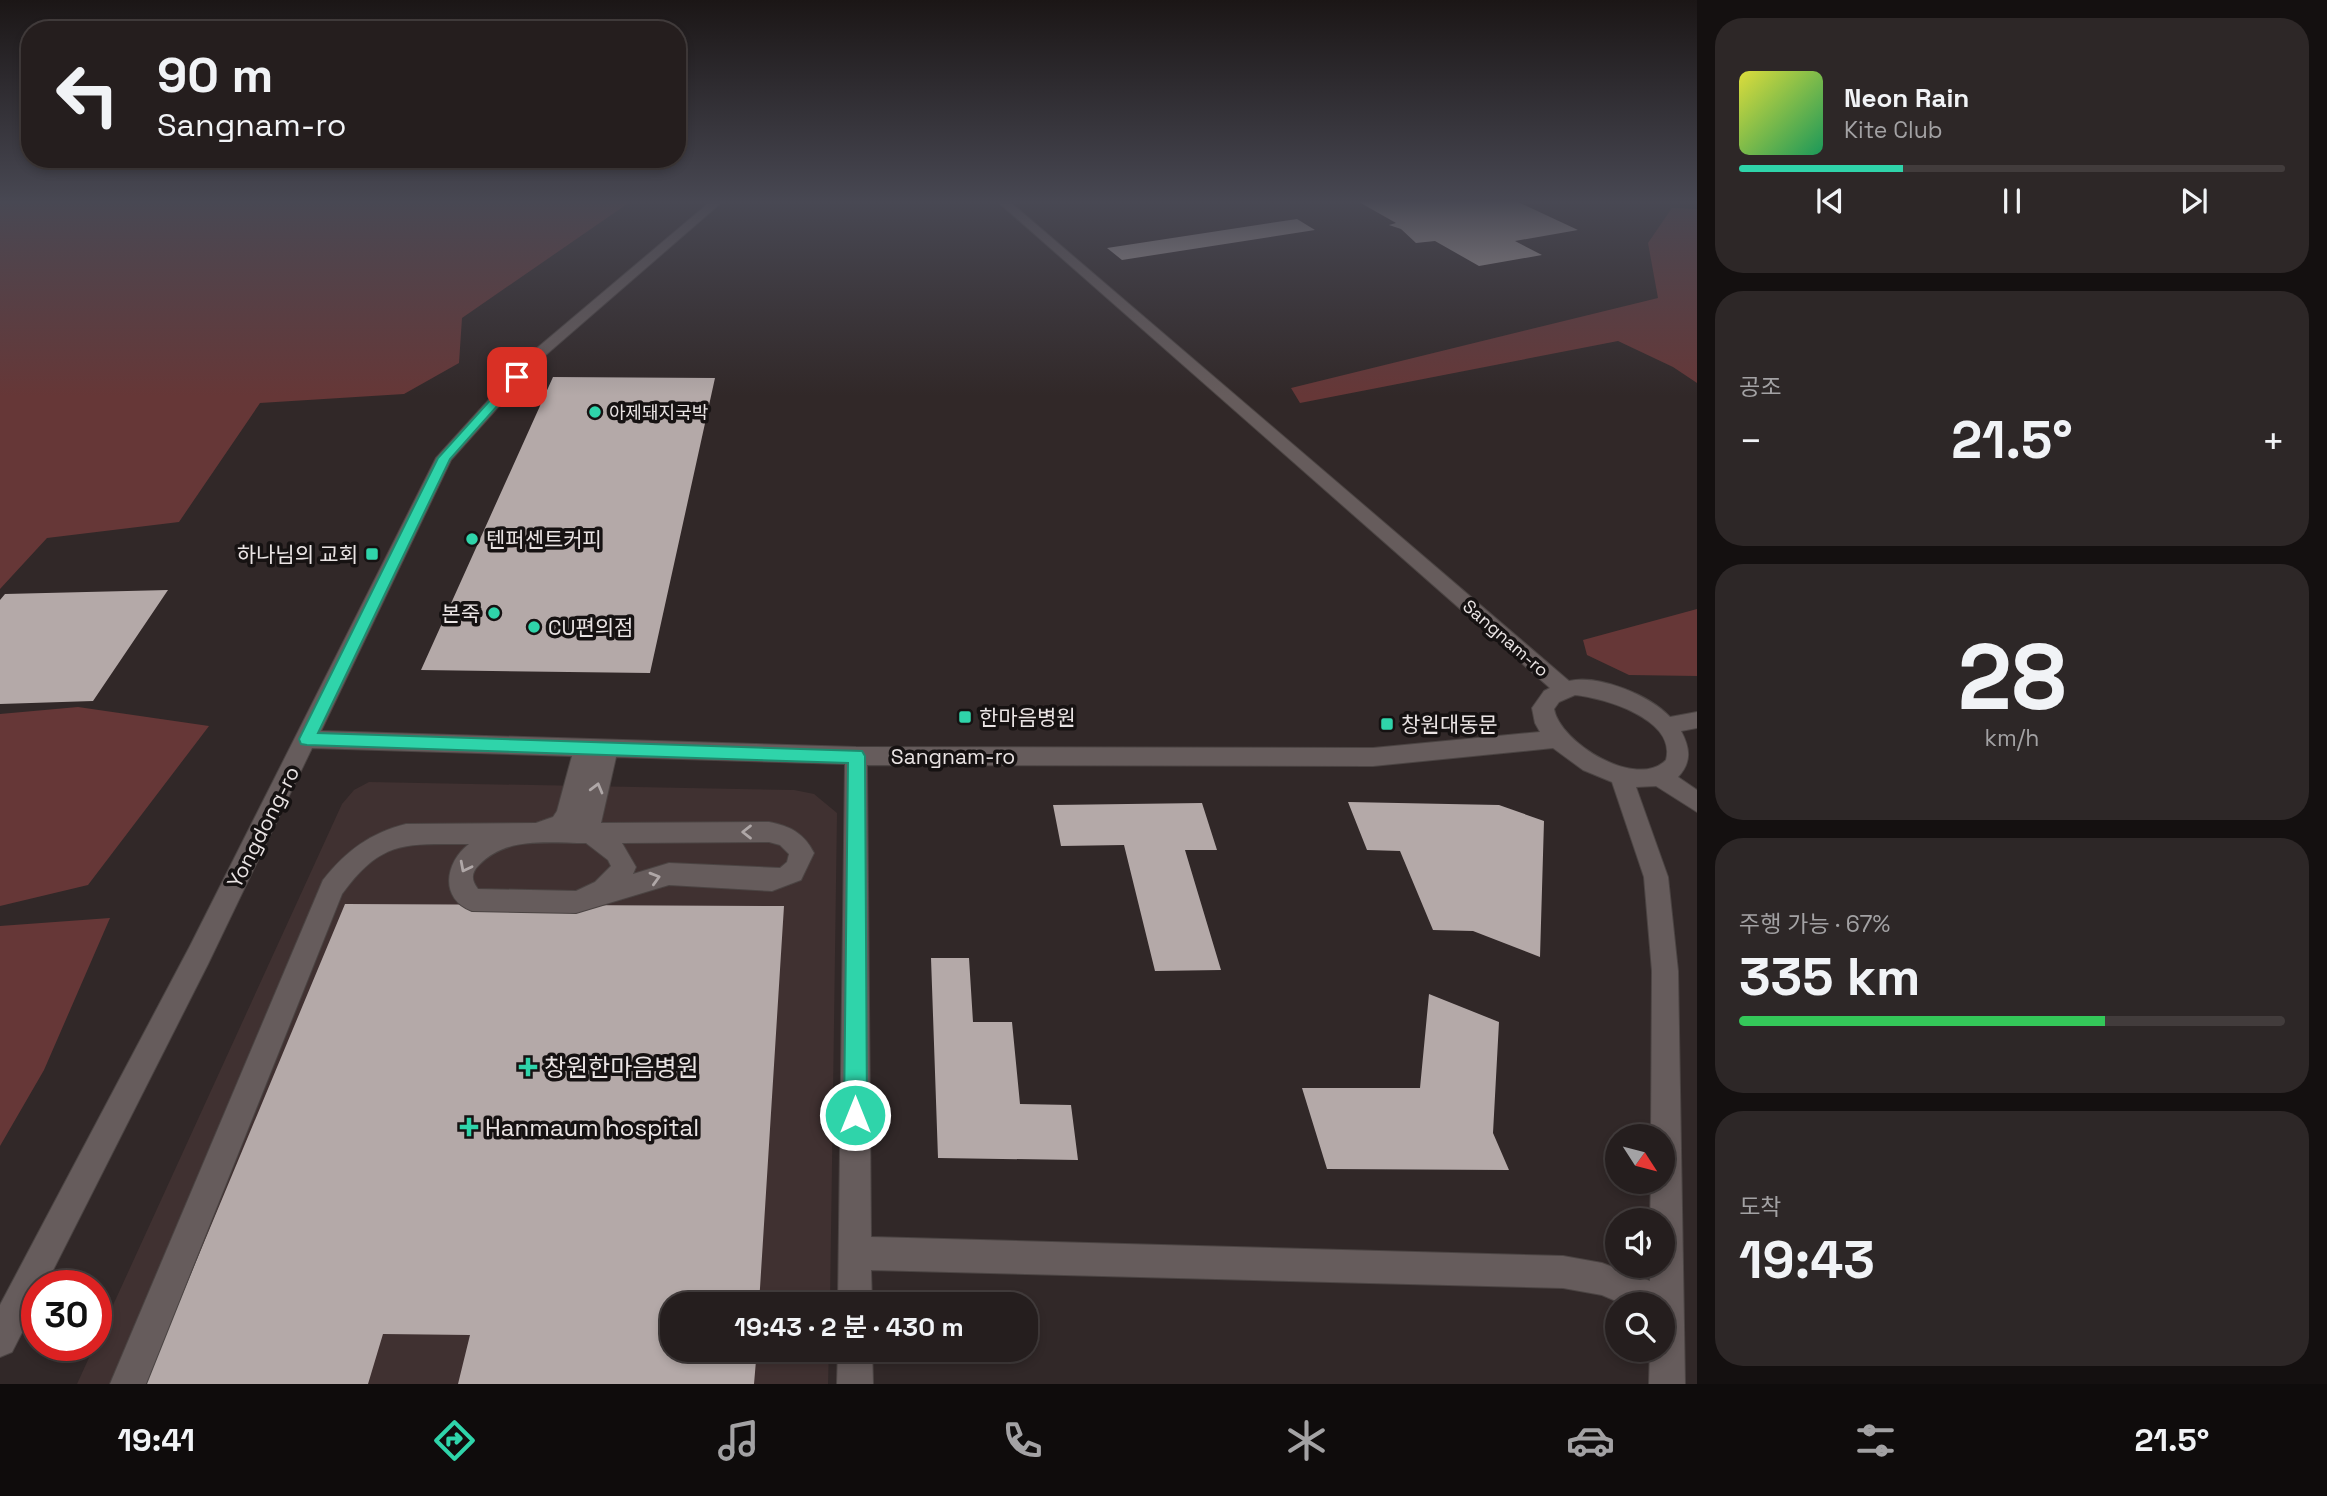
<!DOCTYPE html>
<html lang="ko">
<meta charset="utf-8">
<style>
:root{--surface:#251e1e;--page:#2d2727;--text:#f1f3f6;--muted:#a3a2a4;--line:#423c3c;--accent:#2fd4aa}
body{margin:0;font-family:"Space Grotesk","Noto Sans KR",sans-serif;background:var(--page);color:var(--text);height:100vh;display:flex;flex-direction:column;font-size:26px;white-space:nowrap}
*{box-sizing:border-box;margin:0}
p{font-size:23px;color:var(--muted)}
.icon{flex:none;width:38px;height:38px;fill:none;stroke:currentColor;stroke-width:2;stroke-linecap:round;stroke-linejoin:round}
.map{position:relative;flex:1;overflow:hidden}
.sheet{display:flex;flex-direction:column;gap:18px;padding:18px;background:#141010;width:630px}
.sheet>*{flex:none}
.banner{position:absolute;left:21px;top:21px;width:665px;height:147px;border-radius:28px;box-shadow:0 4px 10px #0003,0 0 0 2px var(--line);background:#251e1e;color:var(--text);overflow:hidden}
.needle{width:46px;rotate:126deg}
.tools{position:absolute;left:1605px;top:1124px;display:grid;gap:14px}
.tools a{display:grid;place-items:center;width:70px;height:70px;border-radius:50%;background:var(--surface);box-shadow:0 4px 10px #0003,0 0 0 2px var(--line);font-size:35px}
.speed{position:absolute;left:21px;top:1270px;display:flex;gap:14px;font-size:35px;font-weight:700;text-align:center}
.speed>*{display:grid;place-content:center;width:91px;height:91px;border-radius:50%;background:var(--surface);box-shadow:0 4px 10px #0003,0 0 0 2px var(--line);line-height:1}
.speed .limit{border:10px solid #d22;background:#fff;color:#111}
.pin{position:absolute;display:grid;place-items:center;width:60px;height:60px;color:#fff;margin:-30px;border-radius:14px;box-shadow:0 4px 10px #0006}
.me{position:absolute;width:77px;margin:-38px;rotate:0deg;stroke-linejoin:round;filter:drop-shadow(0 0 5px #0008)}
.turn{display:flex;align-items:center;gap:24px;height:147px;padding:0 21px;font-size:32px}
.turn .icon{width:91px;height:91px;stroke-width:2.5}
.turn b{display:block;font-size:49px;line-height:60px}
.big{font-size:52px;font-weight:600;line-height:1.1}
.sheet .card{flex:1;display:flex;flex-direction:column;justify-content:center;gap:10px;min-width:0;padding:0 24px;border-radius:28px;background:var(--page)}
.sheet .dial{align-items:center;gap:0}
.dial b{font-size:91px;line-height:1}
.song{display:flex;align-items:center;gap:21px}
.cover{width:84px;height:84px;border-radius:10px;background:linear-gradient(135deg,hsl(60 70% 55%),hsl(150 70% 35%))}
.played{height:7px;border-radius:4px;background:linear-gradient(90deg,var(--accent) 30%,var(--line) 30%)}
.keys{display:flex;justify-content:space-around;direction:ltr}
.heat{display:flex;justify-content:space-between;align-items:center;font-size:38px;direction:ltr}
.charge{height:10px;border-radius:5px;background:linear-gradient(90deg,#34c759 67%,var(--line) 0)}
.trip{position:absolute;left:660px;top:1292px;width:378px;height:70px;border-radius:28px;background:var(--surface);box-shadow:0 4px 10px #0003,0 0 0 2px var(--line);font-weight:600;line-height:70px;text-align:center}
.menu{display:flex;height:112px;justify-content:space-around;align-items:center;background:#0f0c0c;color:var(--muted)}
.menu .icon{width:49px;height:49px}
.menu .on{color:var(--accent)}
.menu b{font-size:32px;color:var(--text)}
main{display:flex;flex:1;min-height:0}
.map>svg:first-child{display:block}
.built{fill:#403131}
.green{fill:#663737}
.building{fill:#b4a9a8}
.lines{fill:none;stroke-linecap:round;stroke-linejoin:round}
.minor-casing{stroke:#4b4443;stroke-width:2}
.minor{fill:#665c5c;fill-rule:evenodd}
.oneway{stroke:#afa7a7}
.route{fill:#2fd4aa;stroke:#1f8a6e;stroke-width:2}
.poi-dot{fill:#2fd4aa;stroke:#161212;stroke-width:2.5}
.labels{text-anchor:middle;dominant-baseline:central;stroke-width:7;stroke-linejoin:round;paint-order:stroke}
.far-poi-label{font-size:18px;fill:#eae4e4;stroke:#161212;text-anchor:start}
.far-street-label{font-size:18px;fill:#eae4e4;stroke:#161212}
.poi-label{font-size:21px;fill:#eae4e4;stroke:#161212;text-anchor:start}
.street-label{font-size:21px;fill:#eae4e4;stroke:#161212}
.near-poi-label{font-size:24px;fill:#eae4e4;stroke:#161212;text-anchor:start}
</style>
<main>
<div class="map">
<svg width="1697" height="1384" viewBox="0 0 1697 1384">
<rect width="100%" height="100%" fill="#312828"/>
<path class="built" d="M369 782 794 790 814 794 837 813 830 1304H672V1349H829L828 1384H77L342 804 354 790Z"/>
<path class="green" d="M0 202H630L462 318 459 363 404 394 260 403 179 522 47 538 0 589Z
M1672 208 1697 209V383L1673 367 1618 341 1300 403 1291 388 1658 298 1648 243Z
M1697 609V676L1629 675 1587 655 1583 640Z
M78 707 209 726 88 885 0 906V714Z
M110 918 44 1070 0 1146V926Z"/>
<path class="building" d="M1359 202H1518L1578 230 1515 241 1542 255 1479 266 1435 241 1416 243 1401 229 1389 225 1396 223Z
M1297 219 1315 230 1122 260 1107 248Z
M553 377 715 378 650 673 421 670Z
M168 590 93 701 0 704V600L5 594Z
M1348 802 1499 805 1544 821 1540 957 1473 931 1433 930 1400 851 1367 850Z
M1202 803 1217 850H1185L1221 970 1155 971 1124 845 1061 846 1053 805Z
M345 904 784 906 759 1304H672V1349H757L754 1384H458L470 1335 383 1334 368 1384H145Z
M931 958H969L973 1022H1012L1020 1104 1071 1105 1078 1160 938 1158Z
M1429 994 1499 1022 1493 1133 1509 1170 1327 1169 1302 1088H1420Z"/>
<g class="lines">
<defs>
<path id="minor" d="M710 202H722L540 360 451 460 321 731 856 747 1373 748 1540 732 1535 723 1532 708 1544 691 1550 688 998 202H1010L1569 681C1598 674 1650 695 1670 717L1697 712V728L1681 731C1690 748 1692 762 1678 777L1697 790V812L1656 786 1636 787 1668 877 1678 971 1685 1384H1649L1650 1349H1662V1304H1623L1602 1295 1563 1288 871 1270 872 1304H838L845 764 616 757 601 823 769 822C790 826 804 833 814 853L801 880 772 891 669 885 576 913 472 911C439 899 445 862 469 844 406 844 382 839 342 894L146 1384H110L323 880C346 851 370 833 406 824L536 823 553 817 557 811 572 756 312 748 208 964 45 1286H37V1303L12 1352 0 1357V1305L190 946 436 458 530 354ZM1575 695C1604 698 1677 719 1666 760 1637 790 1560 743 1554 709L1559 702ZM1553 748 1583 770 1612 782 1644 877 1652 971 1651 1136H1662V1181H1651L1650 1220H1662V1265H1650V1281L1602 1263 1563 1256 871 1237 867 765 1373 766ZM769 842 780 845 789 854 787 862 780 868 669 863 633 874 636 867 622 843ZM586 843 608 860 611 866 595 882 576 891 478 889C471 880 471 873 479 865 507 836 548 843 586 843Z
M838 1349H872L873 1384H837Z"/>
</defs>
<use href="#minor" class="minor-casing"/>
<use href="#minor" class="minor"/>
</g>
<defs><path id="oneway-chevron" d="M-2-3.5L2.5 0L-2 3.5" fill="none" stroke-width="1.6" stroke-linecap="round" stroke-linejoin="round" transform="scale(1.75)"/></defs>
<g class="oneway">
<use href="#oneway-chevron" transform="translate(597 788) rotate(-75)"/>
<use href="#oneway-chevron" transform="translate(747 832) rotate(180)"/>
<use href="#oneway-chevron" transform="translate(465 867) rotate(117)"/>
<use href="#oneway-chevron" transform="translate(655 878) rotate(-16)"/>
</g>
<linearGradient id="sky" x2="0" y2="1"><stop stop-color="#1b1616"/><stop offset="0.51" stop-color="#484853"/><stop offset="1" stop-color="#484853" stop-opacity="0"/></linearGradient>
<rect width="1697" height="396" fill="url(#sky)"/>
<path class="route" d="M513 375 523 377 450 459 318 733 862 751 865 756 867 1115 863 1123 855 1127 847 1123 844 1115 848 763 307 745 301 744 299 739 438 458Z"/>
<g class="poi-dot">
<circle cx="595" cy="412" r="7"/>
<circle cx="472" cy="539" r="7"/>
<rect x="365" y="547" width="14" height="14" rx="3.5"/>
<circle cx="494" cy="613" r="7"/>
<circle cx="534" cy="627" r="7"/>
<rect x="958" y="710" width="14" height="14" rx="3.5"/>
<rect x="1380" y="717" width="14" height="14" rx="3.5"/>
<path d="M524.5 1056.5h7v7h7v7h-7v7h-7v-7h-7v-7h7z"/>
<path d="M465.5 1116.5h7v7h7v7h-7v7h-7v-7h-7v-7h7z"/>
</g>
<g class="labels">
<g class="far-poi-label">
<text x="609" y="412">아제돼지국박</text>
</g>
<g class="far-street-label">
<text transform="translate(1506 638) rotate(41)">Sangnam-ro</text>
</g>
<g class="poi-label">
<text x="486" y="539">텐퍼센트커피</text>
<text x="358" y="554" text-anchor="end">하나님의 교회</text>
<text x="480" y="613" text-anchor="end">본죽</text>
<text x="548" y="627">CU편의점</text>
<text x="979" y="717">한마음병원</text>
<text x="1401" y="724">창원대동문</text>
</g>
<g class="street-label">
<text x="953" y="756">Sangnam-ro</text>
<text transform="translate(263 827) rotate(-63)">Yongdong-ro</text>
</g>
<g class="near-poi-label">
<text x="544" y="1067">창원한마음병원</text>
<text x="485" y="1127">Hanmaum hospital</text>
</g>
</g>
</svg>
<div class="tools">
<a><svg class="needle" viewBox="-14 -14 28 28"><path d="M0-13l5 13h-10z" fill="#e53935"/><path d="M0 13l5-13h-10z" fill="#a3a2a4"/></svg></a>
<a><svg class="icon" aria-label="sound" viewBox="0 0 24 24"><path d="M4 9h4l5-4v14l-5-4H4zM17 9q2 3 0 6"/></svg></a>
<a><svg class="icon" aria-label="search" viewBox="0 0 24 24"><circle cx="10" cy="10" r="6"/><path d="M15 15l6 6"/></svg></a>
</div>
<div class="speed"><div class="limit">30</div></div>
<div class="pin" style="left:517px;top:377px;background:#d93025"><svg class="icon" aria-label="arrive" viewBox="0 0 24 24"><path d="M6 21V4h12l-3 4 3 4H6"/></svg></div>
<svg class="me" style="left:855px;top:1115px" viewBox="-20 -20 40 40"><circle r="17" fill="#2fd4aa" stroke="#fff" stroke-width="3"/><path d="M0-11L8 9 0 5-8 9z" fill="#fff"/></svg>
<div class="trip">19:43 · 2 분 · 430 m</div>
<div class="banner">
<div class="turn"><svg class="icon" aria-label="left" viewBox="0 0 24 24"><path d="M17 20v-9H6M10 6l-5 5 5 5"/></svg><div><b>90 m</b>Sangnam-ro</div></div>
</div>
</div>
<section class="sheet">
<div class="card">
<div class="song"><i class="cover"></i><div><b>Neon Rain</b><p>Kite Club</p></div></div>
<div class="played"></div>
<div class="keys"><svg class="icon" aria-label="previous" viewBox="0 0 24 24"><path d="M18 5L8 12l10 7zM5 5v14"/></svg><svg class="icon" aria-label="pause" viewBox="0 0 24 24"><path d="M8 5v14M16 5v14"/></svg><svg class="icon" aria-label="next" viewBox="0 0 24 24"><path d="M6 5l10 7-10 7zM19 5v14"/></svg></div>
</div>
<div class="card"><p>공조</p>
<div class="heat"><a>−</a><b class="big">21.5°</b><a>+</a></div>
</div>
<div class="card dial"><b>28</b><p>km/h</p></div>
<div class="card"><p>주행 가능 · 67%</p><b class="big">335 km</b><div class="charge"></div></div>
<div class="card"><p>도착</p><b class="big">19:43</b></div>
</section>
</main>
<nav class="menu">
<b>19:41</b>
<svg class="icon on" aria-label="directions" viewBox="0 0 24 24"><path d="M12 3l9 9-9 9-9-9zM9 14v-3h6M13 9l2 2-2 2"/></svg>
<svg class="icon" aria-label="music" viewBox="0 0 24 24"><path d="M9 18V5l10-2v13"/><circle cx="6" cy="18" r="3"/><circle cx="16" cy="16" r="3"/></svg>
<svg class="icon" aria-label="phone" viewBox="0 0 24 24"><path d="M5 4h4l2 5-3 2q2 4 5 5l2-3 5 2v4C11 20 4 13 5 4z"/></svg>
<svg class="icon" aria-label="climate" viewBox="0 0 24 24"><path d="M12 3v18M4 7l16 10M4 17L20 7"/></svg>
<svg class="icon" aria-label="car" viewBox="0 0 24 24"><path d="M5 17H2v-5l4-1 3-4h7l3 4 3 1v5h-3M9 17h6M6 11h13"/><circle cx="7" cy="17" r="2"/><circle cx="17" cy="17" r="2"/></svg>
<svg class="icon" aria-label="filters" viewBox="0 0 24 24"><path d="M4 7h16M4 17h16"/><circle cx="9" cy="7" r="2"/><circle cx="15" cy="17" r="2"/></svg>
<b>21.5°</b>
</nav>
